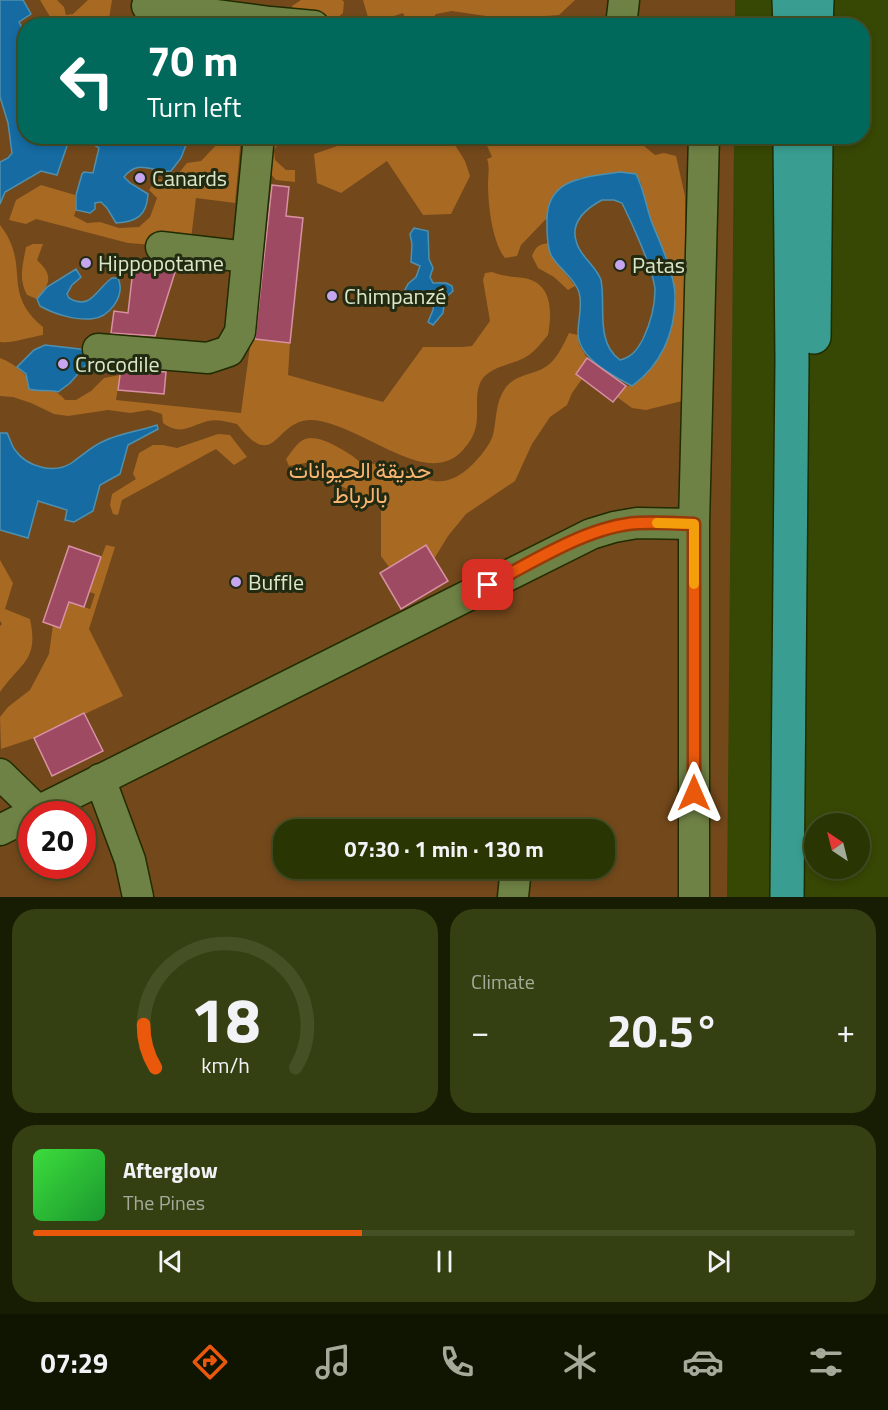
<!DOCTYPE html>
<meta charset="utf-8">
<style>
:root{--surface:#293503;--page:#354012;--text:#f1f3f6;--muted:#a5ab9a;--line:#455025;--accent:#ea580c}
body{margin:0;font-family:"Titillium Web",Vazirmatn,sans-serif;background:var(--page);color:var(--text);height:100vh;display:flex;flex-direction:column;font-size:22px;white-space:nowrap}
*{box-sizing:border-box;margin:0}
p{font-size:20px;color:var(--muted)}
.icon{flex:none;width:33px;height:33px;fill:none;stroke:currentColor;stroke-width:2;stroke-linecap:round;stroke-linejoin:round}
.map{position:relative;height:897px;overflow:hidden}
.sheet{display:flex;flex-direction:column;gap:12px;padding:12px;background:#171d02;flex:1}
.sheet>*{flex:none}
.top-card{position:absolute;left:18px;top:18px;width:852px;height:126px;border-radius:24px;box-shadow:0 3px 9px #0003,0 0 0 2px var(--line);background:#00695c;color:#fff;overflow:hidden}
.needle{width:39px;rotate:325deg}
.controls{position:absolute;left:804px;top:813px;display:grid;gap:12px}
.controls a{display:grid;place-items:center;width:66px;height:66px;border-radius:50%;background:var(--surface);box-shadow:0 3px 9px #0003,0 0 0 2px var(--line);font-size:30px}
.speed{position:absolute;left:18px;top:801px;display:flex;gap:12px;font-size:30px;font-weight:700;text-align:center}
.speed>*{display:grid;place-content:center;width:78px;height:78px;border-radius:50%;background:var(--surface);box-shadow:0 3px 9px #0003,0 0 0 2px var(--line);line-height:1}
.speed .limit{border:9px solid #d22;background:#fff;color:#111}
.pin{position:absolute;display:grid;place-items:center;width:51px;height:51px;color:#fff;margin:-26px;border-radius:12px;box-shadow:0 3px 9px #0006}
.me{position:absolute;width:66px;margin:-33px;rotate:0deg;stroke-linejoin:round;filter:drop-shadow(0 0 4px #0008)}
.turn{display:flex;align-items:center;gap:21px;height:126px;padding:0 30px;font-size:27px}
.turn .icon{width:78px;height:78px;stroke-width:2.5}
.turn b{display:block;font-size:42px;line-height:51px}
.big{font-size:45px;font-weight:700;line-height:1.1}
.sheet .tile{flex:1;display:flex;flex-direction:column;justify-content:center;gap:9px;min-width:0;padding:0 21px;border-radius:24px;background:var(--page)}
.sheet .dial{align-items:center;gap:0}
.dial svg{height:156px;overflow:visible;fill:none;stroke:var(--line);stroke-width:7;stroke-linecap:round;text-anchor:middle}
.dial text{fill:var(--text);stroke:none}
.song{display:flex;align-items:center;gap:18px}
.cover{width:72px;height:72px;border-radius:9px;background:linear-gradient(135deg,hsl(120 70% 55%),hsl(130 70% 35%))}
.played{height:6px;border-radius:3px;background:linear-gradient(90deg,var(--accent) 40%,var(--line) 40%)}
.keys{display:flex;justify-content:space-around;direction:ltr}
.heat{display:flex;justify-content:space-between;align-items:center;font-size:33px;direction:ltr}
.sheet .tiles{flex:1;display:grid;gap:12px;grid-template-columns:1fr 1fr}
.tile:last-child{grid-column:span 2}
.trip{position:absolute;left:273px;top:819px;width:342px;height:60px;border-radius:24px;background:var(--surface);box-shadow:0 3px 9px #0003,0 0 0 2px var(--line);font-weight:700;line-height:60px;text-align:center}
.tabs{display:flex;height:96px;justify-content:space-around;align-items:center;background:#101501;color:var(--muted)}
.tabs .icon{width:42px;height:42px}
.tabs .current{color:var(--accent)}
.tabs b{font-size:27px;color:var(--text)}
.map>svg:first-child{display:block}
.green{fill:#73481b;fill-rule:evenodd}
.forest{fill:#a86923}
.water{fill:#156ba2;stroke:#5090ad;stroke-width:1.5;fill-rule:evenodd}
.building{fill:#9e4a62;stroke:#d891a3;stroke-width:1.5}
.lines{fill:none;stroke-linecap:round;stroke-linejoin:round}
.minor-casing{stroke:#202c00;stroke-width:33}
.highway-casing{stroke:#202c00;stroke-width:36}
.minor{stroke:#6f8245;stroke-width:30}
.highway{stroke:#399e91;stroke-width:33}
.route-casing{stroke:#983908;stroke-width:15}
.route{stroke:#ea580c;stroke-width:10}
.slow{stroke:#f59e0b;stroke-width:10}
.poi-dot{fill:#c6a6f0;stroke:#222a11;stroke-width:2}
.labels{text-anchor:middle;dominant-baseline:central;stroke-width:6;stroke-linejoin:round;paint-order:stroke}
.poi-label{font-size:22px;fill:#dbe7c7;stroke:#222a11;text-anchor:start}
.park-label{font-size:22px;fill:#fab471;stroke:#222a11}
</style>
<div class="map">
<svg width="888" height="897" viewBox="0 0 888 897">
<rect width="100%" height="100%" fill="#374704"/>
<path class="green" d="M0 0H735V26H26V136L734 137 727 897H0ZM32 814H82V866H32ZM284 830H604V868H284Z"/>
<path class="forest" d="M40 0H57L64 7 66 15 73 14 88 0H112L108 25H55Z
M301 0H342L344 2 343 13 334 21H325L292 11V6Z
M363 0H575L559 15 506 19 452 11 436 14 428 23H408L403 13 370 24Z
M224 137H241L235 203 196 198 191 239 154 245 128 243 36 219 26 224 9 220 16 200 41 185 75 195 76 210 74 216 87 223 100 222 119 228 139 227 150 217 157 198 149 190 157 179C174 182 177 175 187 163L201 161Z
M265 137H284L274 150 275 160 286 170H295V182L276 180 268 171Z
M347 137H450L465 161 470 176 451 214 423 215 387 161 341 193 317 183 314 154 346 143Z
M477 137H633L655 155 664 153 676 156 685 196 686 400 646 410 632 408 617 397 626 386H632L676 297 668 266 646 207 641 183 636 174 620 172 579 178 553 196 547 218 521 245 517 256 505 258C492 242 488 204 488 183 488 175 490 167 487 159L492 157 485 141 481 142Z
M0 225C32 266 0 292 43 327V335C30 337 10 344 0 342Z
M550 243 551 255 575 286 568 290 554 277 538 268 532 256C536 246 539 244 550 243Z
M33 244H43L37 260C53 275 51 283 37 299L27 295C18 278 23 265 26 247Z
M492 272C504 277 512 276 524 278 553 283 552 313 548 335 542 342 536 350 529 355 515 365 490 365 481 381 474 395 479 412 476 426 474 436 469 443 463 450 444 471 418 463 396 453 373 443 334 420 311 420 274 420 276 474 237 424 227 422 217 419 208 421 189 426 181 436 163 423L162 414 149 410 130 413 108 410 68 416 54 414 31 403 13 397 0 396V358C18 365 27 376 38 391 51 389 57 390 65 400H76L91 391 104 378 120 375 116 400 241 413 251 339 290 343 288 375 383 402 423 347H462L472 346 490 321 483 280 485 273Z
M569 333 578 335 579 344 587 358 576 374 582 379 572 393 567 405 550 417 532 444 515 481 466 514 448 536 434 559 426 545 389 567 381 556V505L328 480 322 469 311 462 289 466 286 459C291 453 297 442 305 439 318 434 340 448 351 455 354 457 358 461 362 463 369 465 378 463 385 464 421 472 437 498 472 465 480 457 490 445 493 435 497 418 495 402 506 387 515 376 529 375 542 369 555 363 563 346 569 333Z
M218 434 230 435 247 457 234 465 216 449 122 500 118 515 113 514 110 505 112 494 136 479 133 474 139 453 153 445H163L177 448Z
M106 545 115 547 89 629 123 696 34 738 1 749 0 717 8 707 30 690 49 654 53 625 60 627 69 602 90 609 95 594 79 588 81 579 92 582Z
M0 560 13 583 5 609 30 619C39 661 21 662 0 692V626L2 624 0 621Z"/>
<path class="water" d="M0 0H23L31 14 19 22 25 33 26 136 70 137 57 175 41 171 5 192 0 204V162L8 158 12 153 8 123 0 97Z
M127 136 215 137 214 139 186 145 181 158 171 171C152 173 139 158 124 177L130 183 148 194C147 216 136 222 116 223L107 208 101 202 95 203V209L90 213 76 210V195L82 174 84 172 93 173 99 148 91 143 93 137 116 139Z
M620 172 636 174C644 189 646 207 652 223 660 242 676 278 675 298 675 333 661 365 632 386 613 376 578 358 578 333 578 320 583 305 579 292 574 277 558 268 551 255 547 247 547 232 547 223 545 177 587 177 620 172ZM602 200H614L622 203C631 221 654 271 655 290 655 307 650 324 643 339 637 350 632 357 620 360 595 342 606 306 601 280 596 266 582 258 577 244 569 223 585 209 602 200Z
M414 228 428 231 429 259 433 268 430 277 433 283H446L452 286 453 291 445 298 443 313 433 325 428 322 433 310 435 297 428 295 414 300 405 290 408 284 416 277 420 266 411 262 412 244 410 234Z
M76 269 81 277 72 285 67 294 69 298C91 311 96 289 112 278H118C126 296 109 318 91 319 74 320 54 314 40 306L37 299 47 287Z
M45 345 80 349 88 352 91 359 70 383 58 392C48 389 40 392 29 389L26 374 17 367 34 350Z
M157 425 158 429 128 445 120 474 100 485 93 511 74 522 65 520 67 510 38 501 28 538 0 530V433H7C10 438 11 445 15 450 27 467 55 475 73 462 83 455 92 446 104 441 120 433 140 431 157 425Z"/>
<path class="building" d="M272 185 289 187 286 216 303 218 290 343 255 339Z
M134 261 177 266 155 336 111 333 114 311 128 313Z
M587 358 626 386 613 402 576 374Z
M121 368 166 372 164 394 118 390Z
M426 545 448 581 401 609 380 573Z
M69 546 101 557 84 607 69 602 60 628 43 622Z
M84 713 103 751 52 776 34 738Z"/>
<g class="lines">
<defs>
<path id="minor" d="M147 6 270 22 314 26
M621 26 624 0
M161 247 247 257
M98 349 208 358 229 351 240 332 259 136
M0 774 37 810
M100 779 130 860 138 897
M0 830 591 534 614 527 637 523 694 524
M513 897 516 868
M694 897V524L704 136"/>
<path id="highway" d="M789 0 790 26
M816 26 817 0
M814 337 816 136
M787 897 792 360 790 136"/>
</defs>
<use href="#minor" class="minor-casing"/>
<use href="#highway" class="highway-casing"/>
<use href="#minor" class="minor"/>
<use href="#highway" class="highway"/>
</g>
<g class="lines">
<defs>
<path id="route" d="M488 585C532 563 587 526 638 523 656 522 675 523 694 524V793"/>
</defs>
<use href="#route" class="route-casing"/>
<use href="#route" class="route"/>
<path class="slow" d="M657 523 694 524V584"/>
</g>
<g class="poi-dot">
<circle cx="140" cy="178" r="6"/>
<circle cx="86" cy="263" r="6"/>
<circle cx="620" cy="265" r="6"/>
<circle cx="332" cy="296" r="6"/>
<circle cx="63" cy="364" r="6"/>
<circle cx="236" cy="582" r="6"/>
</g>
<g class="labels">
<g class="poi-label">
<text x="152" y="178">Canards</text>
<text x="98" y="263">Hippopotame</text>
<text x="632" y="265">Patas</text>
<text x="344" y="296">Chimpanzé</text>
<text x="75" y="364">Crocodile</text>
<text x="248" y="582">Buffle</text>
</g>
<g class="park-label">
<text x="360" y="470">حديقة الحيوانات<tspan x="360" dy="25">بالرباط</tspan></text>
</g>
</g>
</svg>
<div class="controls">
<a><svg class="needle" viewBox="-14 -14 28 28"><path d="M0-13l5 13h-10z" fill="#e53935"/><path d="M0 13l5-13h-10z" fill="#a5ab9a"/></svg></a>
</div>
<div class="speed"><div class="limit">20</div></div>
<div class="pin" style="left:488px;top:585px;background:#d93025"><svg class="icon" aria-label="arrive" viewBox="0 0 24 24"><path d="M6 21V4h12l-3 4 3 4H6"/></svg></div>
<svg class="me" style="left:694px;top:793px" viewBox="-20 -20 40 40"><path d="M0-17L14 15 0 8-14 15z" fill="#ea580c" stroke="#fff" stroke-width="4"/></svg>
<div class="trip">07:30 · 1 min · 130 m</div>
<div class="top-card">
<div class="turn"><svg class="icon" aria-label="left" viewBox="0 0 24 24"><path d="M17 20v-9H6M10 6l-5 5 5 5"/></svg><div><b>70 m</b>Turn left</div></div>
</div>
</div>
<section class="sheet">
<div class="tiles">
<div class="tile dial"><svg viewBox="0 0 100 80">
<path d="M14 69A42 42 0 1 1 86 69"/>
<path d="M14 69A42 42 0 0 1 8 47" stroke="#ea580c"/>
<text x="50" y="56" font-size="32" font-weight="700">18</text>
<text x="50" y="72" font-size="11">km/h</text>
</svg></div>
<div class="tile"><p>Climate</p>
<div class="heat"><a>−</a><b class="big">20.5°</b><a>+</a></div>
</div>
<div class="tile">
<div class="song"><i class="cover"></i><div><b>Afterglow</b><p>The Pines</p></div></div>
<div class="played"></div>
<div class="keys"><svg class="icon" aria-label="previous" viewBox="0 0 24 24"><path d="M18 5L8 12l10 7zM5 5v14"/></svg><svg class="icon" aria-label="pause" viewBox="0 0 24 24"><path d="M8 5v14M16 5v14"/></svg><svg class="icon" aria-label="next" viewBox="0 0 24 24"><path d="M6 5l10 7-10 7zM19 5v14"/></svg></div>
</div>
</div>
</section>
<nav class="tabs">
<b>07:29</b>
<svg class="icon current" aria-label="directions" viewBox="0 0 24 24"><path d="M12 3l9 9-9 9-9-9zM9 14v-3h6M13 9l2 2-2 2"/></svg>
<svg class="icon" aria-label="music" viewBox="0 0 24 24"><path d="M9 18V5l10-2v13"/><circle cx="6" cy="18" r="3"/><circle cx="16" cy="16" r="3"/></svg>
<svg class="icon" aria-label="phone" viewBox="0 0 24 24"><path d="M5 4h4l2 5-3 2q2 4 5 5l2-3 5 2v4C11 20 4 13 5 4z"/></svg>
<svg class="icon" aria-label="climate" viewBox="0 0 24 24"><path d="M12 3v18M4 7l16 10M4 17L20 7"/></svg>
<svg class="icon" aria-label="car" viewBox="0 0 24 24"><path d="M5 17H2v-5l4-1 3-4h7l3 4 3 1v5h-3M9 17h6M6 11h13"/><circle cx="7" cy="17" r="2"/><circle cx="17" cy="17" r="2"/></svg>
<svg class="icon" aria-label="filters" viewBox="0 0 24 24"><path d="M4 7h16M4 17h16"/><circle cx="9" cy="7" r="2"/><circle cx="15" cy="17" r="2"/></svg>
</nav>
